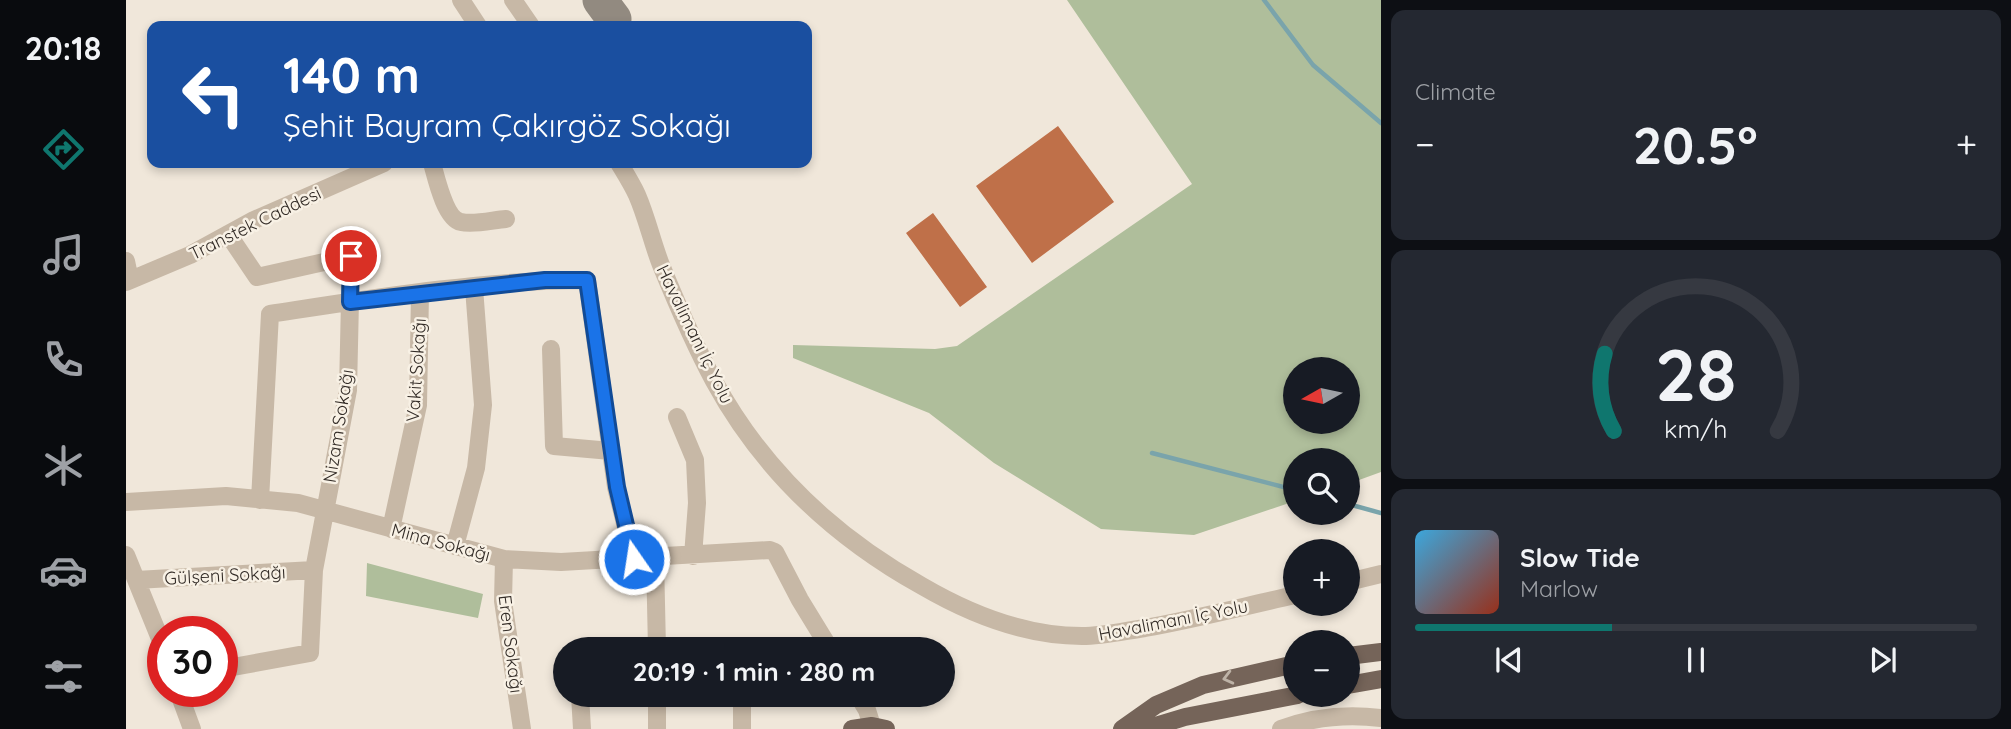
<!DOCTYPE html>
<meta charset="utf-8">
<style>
:root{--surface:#171b24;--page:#242831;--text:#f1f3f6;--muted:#9ea1a6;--line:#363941;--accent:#0f766e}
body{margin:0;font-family:Quicksand,sans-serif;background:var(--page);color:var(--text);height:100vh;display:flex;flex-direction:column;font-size:26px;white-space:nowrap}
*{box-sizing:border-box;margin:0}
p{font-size:23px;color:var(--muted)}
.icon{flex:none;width:38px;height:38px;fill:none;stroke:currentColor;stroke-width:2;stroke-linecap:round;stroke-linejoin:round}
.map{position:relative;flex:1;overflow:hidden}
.sheet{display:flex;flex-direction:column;gap:10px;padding:10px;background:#0d0f14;width:630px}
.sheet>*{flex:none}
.banner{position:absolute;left:21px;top:21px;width:665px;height:147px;border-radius:14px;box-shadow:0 4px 10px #0003;background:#1a4fa0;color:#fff;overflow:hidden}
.needle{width:46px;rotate:261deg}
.fabs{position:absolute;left:1157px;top:357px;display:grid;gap:14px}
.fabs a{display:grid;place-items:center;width:77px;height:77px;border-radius:50%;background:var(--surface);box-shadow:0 4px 10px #0003;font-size:35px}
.speed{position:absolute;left:21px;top:616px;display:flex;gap:14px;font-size:35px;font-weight:700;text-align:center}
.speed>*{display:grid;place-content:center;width:91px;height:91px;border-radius:50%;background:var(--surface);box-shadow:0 4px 10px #0003;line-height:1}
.speed .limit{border:10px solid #d22;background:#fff;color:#111}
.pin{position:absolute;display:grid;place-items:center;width:60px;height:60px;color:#fff;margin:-30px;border:4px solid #fff;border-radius:50%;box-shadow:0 2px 7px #0007}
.me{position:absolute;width:77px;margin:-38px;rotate:347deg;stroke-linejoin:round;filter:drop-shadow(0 0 5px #0008)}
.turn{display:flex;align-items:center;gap:24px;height:147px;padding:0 21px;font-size:32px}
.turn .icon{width:91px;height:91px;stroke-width:2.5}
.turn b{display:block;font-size:49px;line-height:60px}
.big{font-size:52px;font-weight:700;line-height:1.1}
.sheet .tile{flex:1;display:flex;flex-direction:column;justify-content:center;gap:10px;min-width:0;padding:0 24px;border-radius:14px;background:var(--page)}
.sheet .dial{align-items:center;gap:0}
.dial svg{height:182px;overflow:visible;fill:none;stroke:var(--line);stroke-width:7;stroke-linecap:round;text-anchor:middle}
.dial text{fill:var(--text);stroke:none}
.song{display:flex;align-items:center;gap:21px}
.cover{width:84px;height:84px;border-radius:10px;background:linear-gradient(135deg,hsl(200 70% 55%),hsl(10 70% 35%))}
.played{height:7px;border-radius:4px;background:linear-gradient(90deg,var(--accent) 35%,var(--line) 35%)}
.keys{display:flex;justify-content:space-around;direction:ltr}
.heat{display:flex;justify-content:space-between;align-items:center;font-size:38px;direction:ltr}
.trip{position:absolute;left:427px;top:637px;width:402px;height:70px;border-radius:35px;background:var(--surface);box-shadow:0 4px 10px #0003;font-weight:700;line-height:70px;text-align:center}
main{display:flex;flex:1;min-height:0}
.menu{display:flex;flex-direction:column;width:126px;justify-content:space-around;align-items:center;background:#090b0e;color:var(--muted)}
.menu .icon{width:49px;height:49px}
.menu .active{color:var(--accent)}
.menu b{font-size:32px;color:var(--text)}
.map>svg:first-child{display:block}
.green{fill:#afbe9b;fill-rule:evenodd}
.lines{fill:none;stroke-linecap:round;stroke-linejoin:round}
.stream{stroke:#7aa4ab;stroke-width:4.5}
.taxiway{stroke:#928a80;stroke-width:35}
.building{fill:#bf7049}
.minor{stroke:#c7b8a6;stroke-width:18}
.major{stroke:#756459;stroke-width:18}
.oneway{stroke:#bdb2a6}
.route-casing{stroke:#114b97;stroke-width:18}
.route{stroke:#1a73e8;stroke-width:12}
.labels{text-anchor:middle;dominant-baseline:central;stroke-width:5;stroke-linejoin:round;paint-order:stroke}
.street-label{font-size:18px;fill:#332c27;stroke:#f8f1e5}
</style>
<main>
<nav class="menu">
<b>20:18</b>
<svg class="icon active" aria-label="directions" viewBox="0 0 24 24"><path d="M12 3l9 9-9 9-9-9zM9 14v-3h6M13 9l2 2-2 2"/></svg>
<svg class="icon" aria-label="music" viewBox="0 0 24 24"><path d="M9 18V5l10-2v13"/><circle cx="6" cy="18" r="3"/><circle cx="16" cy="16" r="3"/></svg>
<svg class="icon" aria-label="phone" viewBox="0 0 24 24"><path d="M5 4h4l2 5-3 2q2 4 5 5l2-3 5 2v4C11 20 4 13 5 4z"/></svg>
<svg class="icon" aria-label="climate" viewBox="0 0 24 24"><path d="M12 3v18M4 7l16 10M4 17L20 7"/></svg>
<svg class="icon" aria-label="car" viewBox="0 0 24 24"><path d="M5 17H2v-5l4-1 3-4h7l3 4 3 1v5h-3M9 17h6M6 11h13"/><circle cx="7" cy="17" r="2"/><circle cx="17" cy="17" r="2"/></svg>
<svg class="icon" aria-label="filters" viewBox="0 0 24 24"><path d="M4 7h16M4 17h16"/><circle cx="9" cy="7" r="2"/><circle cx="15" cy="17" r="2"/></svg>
</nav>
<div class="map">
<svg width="1255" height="729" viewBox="0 0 1255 729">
<rect width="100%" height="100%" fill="#f0e7da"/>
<path class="green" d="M941 0H1255V472L1222 484V460H1169V501L1068 535 975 529 868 463 803 413 667 358V345L809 349 831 346 1066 184ZM1169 369H1222V422H1169Z
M241 563 357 594 352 618 240 596Z"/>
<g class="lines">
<path class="stream" d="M1138 0 1187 65 1255 123
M1026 453 1169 490
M1222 504 1255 513"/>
<path class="taxiway" d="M474 0 488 19"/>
</g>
<path class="building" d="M932 126 988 202 906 263 850 186Z
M807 213 861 287 834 307 780 233Z"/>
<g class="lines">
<path class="minor" d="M335 0 352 26
M387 0 405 26
M306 163C310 177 319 219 335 222 348 225 367 220 380 219
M493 163C499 173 506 184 511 195 521 218 526 242 535 265 551 304 568 344 588 381 637 471 708 537 796 586 844 614 900 636 956 636 977 636 998 631 1019 628 1070 619 1119 606 1169 595
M0 261 4 280
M0 282 64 255 128 220 258 163
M425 349 428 446 485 451
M551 417 569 460 571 503 567 556
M134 500 144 314C248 298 355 280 461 280L490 487 508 560
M0 502 100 496 172 503 378 559 435 562 644 550 649 552 674 600 704 649
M265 529 292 405 294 293
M329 546 350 468 357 405 348 288
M0 555 37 646
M529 558 531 649
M378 559 377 601 396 729
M10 580 188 570
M1222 582 1255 574
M96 669 184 653 188 570 222 390 225 256 131 277 102 234
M52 691 66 729
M454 695 456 729
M732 695 741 710 746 726
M531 729V695
M616 729V695
M1155 729C1187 717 1222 714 1255 718"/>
<path class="major" d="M1222 656 1255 652
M1222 685 1255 679
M726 729 746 726 760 729
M996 729 1030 705 1077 685 1169 664
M1019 729 1059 717 1172 695"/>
</g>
<defs><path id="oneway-chevron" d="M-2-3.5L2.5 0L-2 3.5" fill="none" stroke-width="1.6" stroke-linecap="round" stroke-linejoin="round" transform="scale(1.75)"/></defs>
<use class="oneway" href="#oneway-chevron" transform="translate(1102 678) rotate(166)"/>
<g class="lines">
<defs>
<path id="route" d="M225 256 224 302 419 280H461L491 487 508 559"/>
</defs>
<use href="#route" class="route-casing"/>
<use href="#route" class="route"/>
</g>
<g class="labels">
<g class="street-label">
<text transform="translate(129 223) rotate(-26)">Transtek Caddesi</text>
<text transform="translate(569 334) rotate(64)">Havalimanı İç Yolu</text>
<text transform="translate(290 370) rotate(-86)">Vakit Sokağı</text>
<text transform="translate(212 426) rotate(-81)">Nizam Sokağı</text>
<text transform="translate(315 542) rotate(15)">Mina Sokağı</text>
<text transform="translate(99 575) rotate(-3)">Gülşeni Sokağı</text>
<text transform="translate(1047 620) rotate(-11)">Havalimanı İç Yolu</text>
<text transform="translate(385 644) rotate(83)">Eren Sokağı</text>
</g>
</g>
</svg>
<div class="fabs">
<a><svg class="needle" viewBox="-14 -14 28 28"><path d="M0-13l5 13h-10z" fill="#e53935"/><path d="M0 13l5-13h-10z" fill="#9ea1a6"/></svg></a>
<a><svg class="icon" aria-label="search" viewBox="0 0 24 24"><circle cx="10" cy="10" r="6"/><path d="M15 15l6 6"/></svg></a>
<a>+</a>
<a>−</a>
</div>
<div class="speed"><div class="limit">30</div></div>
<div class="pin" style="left:225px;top:256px;background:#d93025"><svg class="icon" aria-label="arrive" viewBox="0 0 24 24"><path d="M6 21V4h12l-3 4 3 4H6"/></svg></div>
<svg class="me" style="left:508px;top:559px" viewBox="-20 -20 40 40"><circle r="17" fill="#1a73e8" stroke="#fff" stroke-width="3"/><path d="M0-11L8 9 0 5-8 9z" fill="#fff"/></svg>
<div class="trip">20:19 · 1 min · 280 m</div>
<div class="banner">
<div class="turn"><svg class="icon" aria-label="left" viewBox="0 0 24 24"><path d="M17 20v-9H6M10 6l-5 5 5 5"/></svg><div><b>140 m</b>Şehit Bayram Çakırgöz Sokağı</div></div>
</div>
</div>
<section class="sheet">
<div class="tile"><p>Climate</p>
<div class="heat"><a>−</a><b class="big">20.5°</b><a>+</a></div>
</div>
<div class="tile dial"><svg viewBox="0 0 100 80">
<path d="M14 69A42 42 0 1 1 86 69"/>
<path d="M14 69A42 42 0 0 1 10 35" stroke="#0f766e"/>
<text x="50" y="56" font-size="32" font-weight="700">28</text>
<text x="50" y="72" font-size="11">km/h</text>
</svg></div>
<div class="tile">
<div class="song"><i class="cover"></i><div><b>Slow Tide</b><p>Marlow</p></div></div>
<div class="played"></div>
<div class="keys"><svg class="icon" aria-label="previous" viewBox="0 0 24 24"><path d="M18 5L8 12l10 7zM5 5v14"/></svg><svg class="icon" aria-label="pause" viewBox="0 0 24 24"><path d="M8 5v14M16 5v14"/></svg><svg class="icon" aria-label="next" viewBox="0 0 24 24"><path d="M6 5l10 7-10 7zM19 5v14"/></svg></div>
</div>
</section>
</main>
